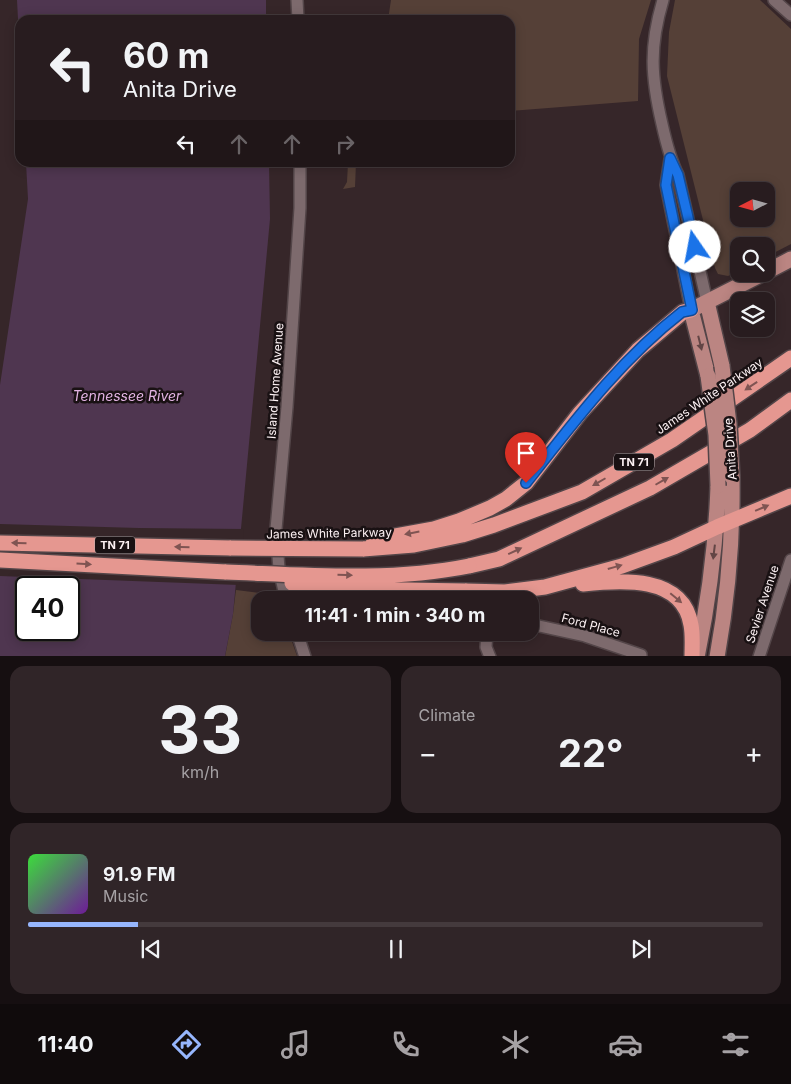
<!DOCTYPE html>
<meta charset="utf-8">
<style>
:root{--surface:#281c1f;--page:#302528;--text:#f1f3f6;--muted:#a5a1a4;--line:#443a3d;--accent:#96b6fd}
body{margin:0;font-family:Inter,sans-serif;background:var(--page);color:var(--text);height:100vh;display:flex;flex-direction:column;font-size:19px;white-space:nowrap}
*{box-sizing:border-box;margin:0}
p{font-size:16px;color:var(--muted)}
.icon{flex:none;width:28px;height:28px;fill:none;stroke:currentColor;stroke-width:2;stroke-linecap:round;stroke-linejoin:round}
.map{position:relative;height:656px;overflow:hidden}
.drawer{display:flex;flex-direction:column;gap:10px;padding:10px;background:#160f11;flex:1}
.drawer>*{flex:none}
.guide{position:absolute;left:15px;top:15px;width:500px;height:152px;border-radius:15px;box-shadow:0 2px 12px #0003,0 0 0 1px var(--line);background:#281c1f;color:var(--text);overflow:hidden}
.needle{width:32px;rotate:264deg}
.tools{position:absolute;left:730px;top:182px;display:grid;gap:10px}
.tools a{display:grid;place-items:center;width:45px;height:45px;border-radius:10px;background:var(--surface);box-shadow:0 2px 12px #0003,0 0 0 1px var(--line);font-size:25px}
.speed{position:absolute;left:15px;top:576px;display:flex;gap:10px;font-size:25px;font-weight:700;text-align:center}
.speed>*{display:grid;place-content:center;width:65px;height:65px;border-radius:50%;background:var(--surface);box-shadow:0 2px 12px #0003,0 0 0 1px var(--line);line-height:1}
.speed .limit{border:2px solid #111;border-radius:8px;background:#fff;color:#111}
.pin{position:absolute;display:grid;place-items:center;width:42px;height:42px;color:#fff;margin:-51px -21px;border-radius:50% 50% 50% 0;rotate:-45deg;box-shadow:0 0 5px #0007}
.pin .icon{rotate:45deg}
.me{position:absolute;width:55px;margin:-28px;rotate:348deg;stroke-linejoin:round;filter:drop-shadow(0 0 4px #0008)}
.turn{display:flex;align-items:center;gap:18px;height:105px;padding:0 25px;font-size:22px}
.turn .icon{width:65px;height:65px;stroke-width:2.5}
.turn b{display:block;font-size:35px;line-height:42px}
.lanes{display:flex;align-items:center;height:48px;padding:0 25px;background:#0003;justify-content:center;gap:25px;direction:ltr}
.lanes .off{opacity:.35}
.big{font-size:38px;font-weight:700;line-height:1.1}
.drawer .tile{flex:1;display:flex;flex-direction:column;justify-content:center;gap:8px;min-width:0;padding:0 18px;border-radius:15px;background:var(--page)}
.drawer .dial{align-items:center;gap:0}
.dial b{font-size:65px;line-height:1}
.song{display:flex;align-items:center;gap:15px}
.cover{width:60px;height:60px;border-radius:8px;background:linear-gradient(135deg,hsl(120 70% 55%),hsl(280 70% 35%))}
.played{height:5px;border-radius:2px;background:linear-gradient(90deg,var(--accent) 15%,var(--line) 15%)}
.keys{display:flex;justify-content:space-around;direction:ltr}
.heat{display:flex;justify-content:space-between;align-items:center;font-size:28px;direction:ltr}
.drawer .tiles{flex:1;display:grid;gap:10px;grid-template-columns:1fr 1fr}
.tile:last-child{grid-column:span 2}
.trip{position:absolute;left:251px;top:591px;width:288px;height:50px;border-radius:15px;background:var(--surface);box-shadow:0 2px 12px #0003,0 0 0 1px var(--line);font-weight:700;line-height:50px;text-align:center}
.tabs{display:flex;height:80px;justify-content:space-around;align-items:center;background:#100b0c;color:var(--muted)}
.tabs .icon{width:35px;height:35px}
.tabs .on{color:var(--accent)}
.tabs b{font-size:22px;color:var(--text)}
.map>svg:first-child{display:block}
.green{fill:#554037;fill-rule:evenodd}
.water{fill:#4f3650;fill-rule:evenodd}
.pier{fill:#362629}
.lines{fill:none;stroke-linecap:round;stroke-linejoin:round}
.minor-casing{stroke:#534548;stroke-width:14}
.major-casing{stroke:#534548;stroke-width:18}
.highway-casing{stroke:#534548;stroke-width:18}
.minor{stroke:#7d6a6d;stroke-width:11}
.major{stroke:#bb8582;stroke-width:15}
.highway{stroke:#e59790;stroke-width:15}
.major-bridge-casing{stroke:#534548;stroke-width:18;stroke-linecap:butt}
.highway-bridge-casing{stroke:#534548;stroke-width:18;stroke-linecap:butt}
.major-bridge{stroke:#bb8582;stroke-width:15}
.highway-bridge{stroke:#e59790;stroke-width:15}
.oneway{fill:#624545}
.oneway2{fill:#7f5452}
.route-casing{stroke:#114b97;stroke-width:12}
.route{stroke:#1a73e8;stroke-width:9}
.labels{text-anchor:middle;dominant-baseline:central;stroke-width:5;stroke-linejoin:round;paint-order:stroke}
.shield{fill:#191113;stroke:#b8aeb0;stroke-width:1}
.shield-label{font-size:11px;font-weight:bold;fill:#fcf1f3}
.street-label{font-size:12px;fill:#fcf1f3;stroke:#191113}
.water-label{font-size:14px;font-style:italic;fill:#e2b3e3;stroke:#191113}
</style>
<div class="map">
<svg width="791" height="657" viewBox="0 0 791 657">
<rect width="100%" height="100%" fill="#362629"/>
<path class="green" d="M391 0H651L639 39 638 101 510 111V20H388Z
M675 0H760L791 29V244L766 257V246H739V270L728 276 718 274 715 268 667 76 669 32ZM739 191H766V219H739Z
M348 163H356L355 187 343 189 347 182Z
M236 590 276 595 278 600H260V632L289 633 297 656 225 657 233 614Z"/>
<path class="water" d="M17 0H266V20H20V57Z
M26 163H269L270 219 233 614 225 656 0 657V385L28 199ZM26 588H69V630H26Z"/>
<path class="pier" d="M0 524 139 528 244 529 239 585 0 576Z"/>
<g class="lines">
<defs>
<path id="minor" d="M297 0 298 20
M663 0C649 47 651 77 662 124 666 142 670 159 678 175L707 302
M774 0 791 15
M670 159 666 185 691 310
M286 600 279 569 276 529 287 407 300 208V162
M530 624 585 636 641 655V657
M297 632 305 657
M487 632 486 647 490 657
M759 657 791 560"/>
<path id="major" d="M766 272 791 259
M707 302 722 366
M708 376 691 310 762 274
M697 657C709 600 716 543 718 486
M717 657C728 597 733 538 732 477"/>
<path id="highway" d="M0 543 231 548
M372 545 390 537 434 529 459 521 490 508 506 499 526 483 580 413 638 350 683 312 691 310
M363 549 414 545 462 535 494 525 582 492 672 440 791 358
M0 560 226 572
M469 566 499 559 650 488 750 430 791 400
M583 584C621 580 683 575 691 625 693 635 692 646 692 657
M465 591 505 592 545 587 622 566 674 547 717 527 791 496"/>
</defs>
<use href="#minor" class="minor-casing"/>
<use href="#major" class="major-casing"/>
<use href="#highway" class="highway-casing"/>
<use href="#minor" class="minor"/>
<use href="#major" class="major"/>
<use href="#highway" class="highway"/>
<defs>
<path id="major-bridge" d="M722 366 729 424 732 477
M708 376 716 435 718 486"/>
<path id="highway-bridge" d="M231 548 363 549
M226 572C307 575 389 582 469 566
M292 583 350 589 465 591"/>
</defs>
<use href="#major-bridge" class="major-bridge-casing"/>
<use href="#highway-bridge" class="highway-bridge-casing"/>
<use href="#major-bridge" class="major-bridge"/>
<use href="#highway-bridge" class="highway-bridge"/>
</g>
<defs><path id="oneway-solid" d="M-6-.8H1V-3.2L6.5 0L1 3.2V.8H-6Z" transform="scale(1.25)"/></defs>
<g class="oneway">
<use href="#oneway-solid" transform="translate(700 343) rotate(76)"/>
<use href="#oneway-solid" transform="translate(714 552) rotate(97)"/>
</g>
<g class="oneway2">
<use href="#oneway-solid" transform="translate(751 386) rotate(146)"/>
<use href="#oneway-solid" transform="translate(662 481) rotate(-30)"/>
<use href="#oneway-solid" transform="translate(599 482) rotate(150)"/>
<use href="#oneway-solid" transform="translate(762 508) rotate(-23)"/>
<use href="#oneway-solid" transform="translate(412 533) rotate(169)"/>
<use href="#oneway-solid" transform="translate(19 543) rotate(-179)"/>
<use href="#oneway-solid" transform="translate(182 547) rotate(-179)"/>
<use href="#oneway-solid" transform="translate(515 551) rotate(-25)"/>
<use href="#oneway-solid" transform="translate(84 564) rotate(3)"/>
<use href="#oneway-solid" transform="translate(615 567) rotate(-16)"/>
<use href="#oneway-solid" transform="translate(345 575) rotate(1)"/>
<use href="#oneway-solid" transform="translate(676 598) rotate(40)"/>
</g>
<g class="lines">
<defs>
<path id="route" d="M526 483C574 422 620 360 682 312L692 310 666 185 670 158 678 175 695 247"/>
</defs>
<use href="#route" class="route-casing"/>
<use href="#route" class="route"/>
</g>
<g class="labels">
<g class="shield">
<rect x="614" y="453.5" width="40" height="17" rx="4"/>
<rect x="95" y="536.5" width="40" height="17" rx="4"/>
</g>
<g class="shield-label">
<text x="634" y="462">TN 71</text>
<text x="115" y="545">TN 71</text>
</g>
<g class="street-label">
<text transform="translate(275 381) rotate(-86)">Island Home Avenue</text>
<text transform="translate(709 396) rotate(-34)">James White Parkway</text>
<text transform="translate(730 449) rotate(-94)">Anita Drive</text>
<text transform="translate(329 533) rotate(-1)">James White Parkway</text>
<text transform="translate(762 604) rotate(-72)">Sevier Avenue</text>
<text transform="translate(591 625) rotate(15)">Ford Place</text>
</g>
<g class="water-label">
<text x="127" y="395">Tennessee River</text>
</g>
</g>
</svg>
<div class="tools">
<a><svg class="needle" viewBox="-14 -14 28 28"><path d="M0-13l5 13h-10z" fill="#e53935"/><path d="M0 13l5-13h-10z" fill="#a5a1a4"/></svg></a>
<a><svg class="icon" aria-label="search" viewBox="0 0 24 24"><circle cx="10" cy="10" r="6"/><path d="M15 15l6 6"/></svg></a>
<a><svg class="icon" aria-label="layers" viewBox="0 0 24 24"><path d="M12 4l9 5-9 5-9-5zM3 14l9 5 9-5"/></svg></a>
</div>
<div class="speed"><div class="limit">40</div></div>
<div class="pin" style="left:526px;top:483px;background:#d93025"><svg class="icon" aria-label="arrive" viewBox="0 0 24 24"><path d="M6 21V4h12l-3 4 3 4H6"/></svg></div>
<svg class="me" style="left:695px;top:247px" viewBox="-20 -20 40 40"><circle r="19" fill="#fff"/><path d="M0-13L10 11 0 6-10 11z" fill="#1a73e8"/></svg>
<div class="trip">11:41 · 1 min · 340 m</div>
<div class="guide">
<div class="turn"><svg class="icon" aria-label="left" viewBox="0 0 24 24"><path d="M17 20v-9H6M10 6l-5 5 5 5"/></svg><div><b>60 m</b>Anita Drive</div></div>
<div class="lanes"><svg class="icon" aria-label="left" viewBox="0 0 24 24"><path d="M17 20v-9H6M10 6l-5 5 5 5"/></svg><svg class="icon off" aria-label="ahead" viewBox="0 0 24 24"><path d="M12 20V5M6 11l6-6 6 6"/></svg><svg class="icon off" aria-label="ahead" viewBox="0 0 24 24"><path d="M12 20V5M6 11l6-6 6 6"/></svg><svg class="icon off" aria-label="right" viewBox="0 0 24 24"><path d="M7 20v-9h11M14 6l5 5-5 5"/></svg></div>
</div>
</div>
<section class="drawer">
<div class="tiles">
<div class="tile dial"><b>33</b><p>km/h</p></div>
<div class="tile"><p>Climate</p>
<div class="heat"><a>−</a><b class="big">22°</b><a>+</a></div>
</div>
<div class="tile">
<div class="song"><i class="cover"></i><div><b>91.9 FM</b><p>Music</p></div></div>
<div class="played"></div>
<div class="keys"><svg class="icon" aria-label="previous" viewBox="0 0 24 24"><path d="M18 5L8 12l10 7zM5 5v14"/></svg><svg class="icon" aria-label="pause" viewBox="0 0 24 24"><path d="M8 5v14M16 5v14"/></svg><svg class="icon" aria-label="next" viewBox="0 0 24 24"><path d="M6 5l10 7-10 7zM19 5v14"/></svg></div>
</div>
</div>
</section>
<nav class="tabs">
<b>11:40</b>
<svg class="icon on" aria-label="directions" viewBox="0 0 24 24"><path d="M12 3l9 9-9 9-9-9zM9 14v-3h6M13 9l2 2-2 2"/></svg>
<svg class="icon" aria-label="music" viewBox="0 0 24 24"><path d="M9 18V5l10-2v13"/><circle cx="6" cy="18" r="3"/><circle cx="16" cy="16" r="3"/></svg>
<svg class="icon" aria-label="phone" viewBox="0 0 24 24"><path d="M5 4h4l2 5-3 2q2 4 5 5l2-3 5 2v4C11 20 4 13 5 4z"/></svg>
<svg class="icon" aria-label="climate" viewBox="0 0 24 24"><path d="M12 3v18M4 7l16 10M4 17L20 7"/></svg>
<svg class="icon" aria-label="car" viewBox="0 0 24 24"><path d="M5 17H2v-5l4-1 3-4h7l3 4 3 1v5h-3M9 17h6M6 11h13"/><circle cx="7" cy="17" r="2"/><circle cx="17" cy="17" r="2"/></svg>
<svg class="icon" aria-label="filters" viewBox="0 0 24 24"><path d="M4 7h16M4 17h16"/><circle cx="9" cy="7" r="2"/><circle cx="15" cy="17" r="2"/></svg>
</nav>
